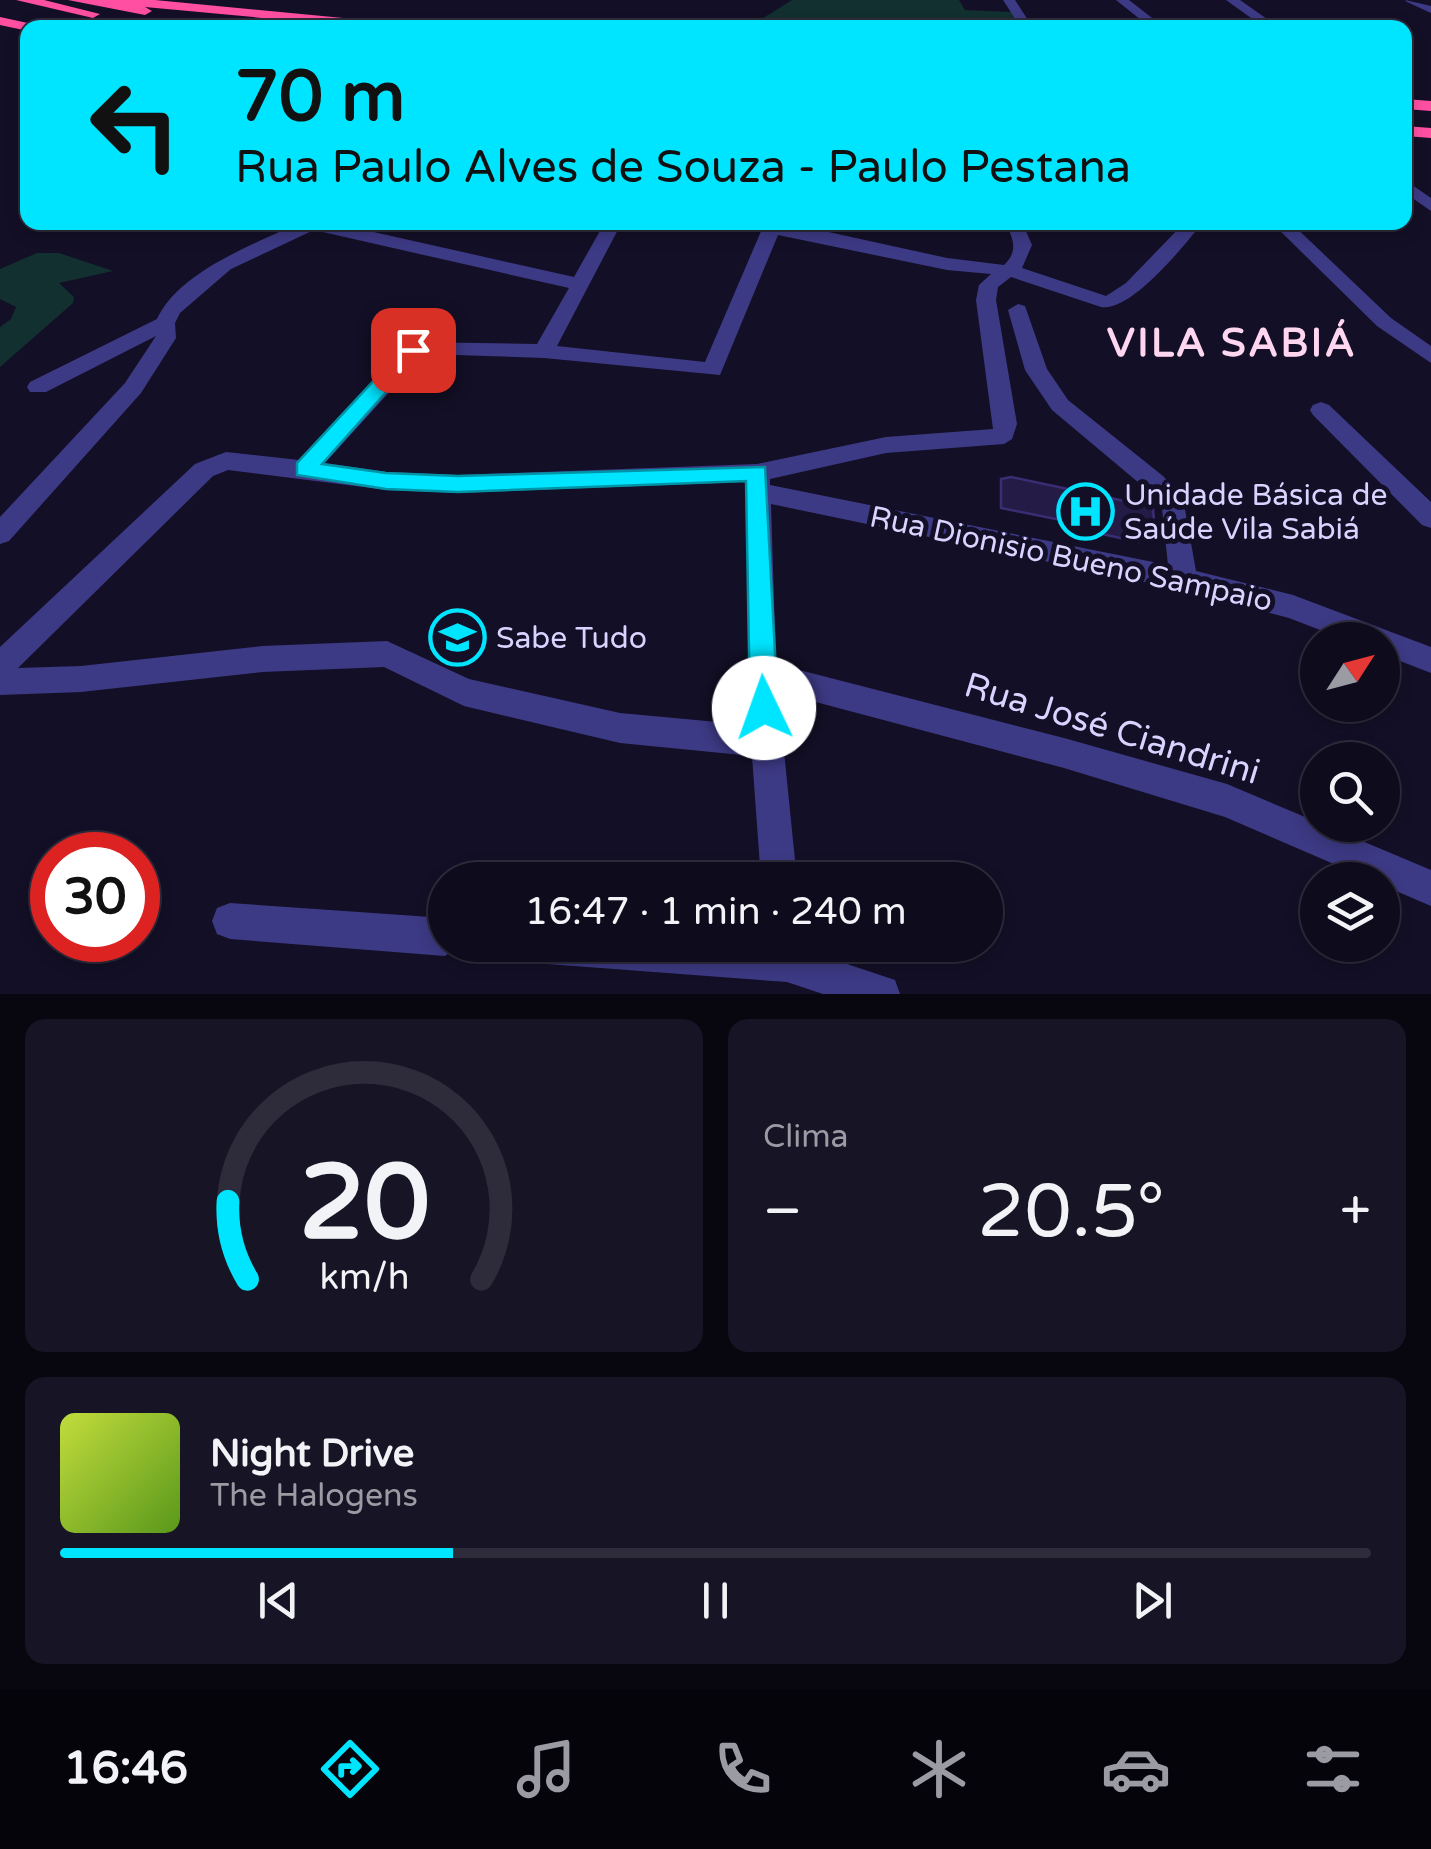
<!DOCTYPE html>
<html lang="pt">
<meta charset="utf-8">
<style>
:root{--surface:#0e0b1c;--page:#171425;--text:#f1f3f6;--muted:#9b9ba3;--line:#2e2b3b;--accent:#00e5ff}
body{margin:0;font-family:"Varela Round",sans-serif;background:var(--page);color:var(--text);height:100vh;display:flex;flex-direction:column;font-size:38px;white-space:nowrap}
*{box-sizing:border-box;margin:0}
p{font-size:32px;color:var(--muted)}
.icon{flex:none;width:55px;height:55px;fill:none;stroke:currentColor;stroke-width:2;stroke-linecap:round;stroke-linejoin:round}
.map{position:relative;height:994px;overflow:hidden}
.sheet{display:flex;flex-direction:column;gap:25px;padding:25px;background:#08060f;flex:1}
.sheet>*{flex:none}
.top-card{position:absolute;left:20px;top:20px;width:1392px;height:210px;border-radius:20px;box-shadow:0 5px 15px #0003,0 0 0 2px var(--line);background:#00e5ff;color:#111;overflow:hidden}
.needle{width:65px;rotate:54deg}
.controls{position:absolute;left:1300px;top:622px;display:grid;gap:20px}
.controls a{display:grid;place-items:center;width:100px;height:100px;border-radius:50%;background:var(--surface);box-shadow:0 5px 15px #0003,0 0 0 2px var(--line);font-size:50px}
.speed{position:absolute;left:30px;top:832px;display:flex;gap:20px;font-size:50px;font-weight:700;text-align:center}
.speed>*{display:grid;place-content:center;width:130px;height:130px;border-radius:50%;background:var(--surface);box-shadow:0 5px 15px #0003,0 0 0 2px var(--line);line-height:1}
.speed .limit{border:15px solid #d22;background:#fff;color:#111}
.pin{position:absolute;display:grid;place-items:center;width:85px;height:85px;color:#fff;margin:-42px;border-radius:20px;box-shadow:0 5px 15px #0006}
.me{position:absolute;width:110px;margin:-55px;rotate:357deg;stroke-linejoin:round;filter:drop-shadow(0 0 8px #0008)}
.turn{display:flex;align-items:center;gap:35px;height:210px;padding:0 50px;font-size:45px}
.turn .icon{width:130px;height:130px;stroke-width:2.5}
.turn b{display:block;font-size:70px;line-height:85px}
.big{font-size:75px;font-weight:600;line-height:1.1}
.sheet .card{flex:1;display:flex;flex-direction:column;justify-content:center;gap:15px;min-width:0;padding:0 35px;border-radius:20px;background:var(--page)}
.sheet .dial{align-items:center;gap:0}
.dial svg{height:260px;overflow:visible;fill:none;stroke:var(--line);stroke-width:7;stroke-linecap:round;text-anchor:middle}
.dial text{fill:var(--text);stroke:none}
.song{display:flex;align-items:center;gap:30px}
.cover{width:120px;height:120px;border-radius:15px;background:linear-gradient(135deg,hsl(70 70% 55%),hsl(90 70% 35%))}
.played{height:10px;border-radius:5px;background:linear-gradient(90deg,var(--accent) 30%,var(--line) 30%)}
.keys{display:flex;justify-content:space-around;direction:ltr}
.heat{display:flex;justify-content:space-between;align-items:center;font-size:55px;direction:ltr}
.sheet .tiles{flex:1;display:grid;gap:25px;grid-template-columns:1fr 1fr}
.card:last-child{grid-column:span 2}
.trip{position:absolute;left:428px;top:862px;width:575px;height:100px;border-radius:50px;background:var(--surface);box-shadow:0 5px 15px #0003,0 0 0 2px var(--line);font-weight:600;line-height:100px;text-align:center}
.dock{display:flex;height:160px;justify-content:space-around;align-items:center;background:#06040b;color:var(--muted)}
.dock .icon{width:70px;height:70px}
.dock .on{color:var(--accent)}
.dock b{font-size:45px;color:var(--text)}
.map>svg:first-child{display:block}
.green{fill:#12302f}
.building{fill:#241b47;stroke:#3b2d73;stroke-width:2.5}
.lines{fill:none;stroke-linecap:round;stroke-linejoin:round}
.minor{fill:#3d3a85;fill-rule:evenodd}
.highway{fill:#ff4fa3;fill-rule:evenodd}
.route{fill:#00e5ff;stroke:#0095a6;stroke-width:2.5}
.labels{text-anchor:middle;dominant-baseline:central;stroke-width:10;stroke-linejoin:round;paint-order:stroke}
.poi-label{font-size:30px;fill:#d9d4ff;stroke:#130f26;text-anchor:start}
.street-label{font-size:30px;fill:#d9d4ff;stroke:#130f26}
.near-street-label{font-size:35px;fill:#d9d4ff;stroke:#130f26}
.district-label{font-size:40px;font-weight:bold;letter-spacing:2.5px;fill:#ffd6f0;stroke:#130f26}
</style>
<div class="map">
<svg width="1431" height="994" viewBox="0 0 1431 994">
<rect width="100%" height="100%" fill="#130f26"/>
<path class="green" d="M792 0H959L965 10 1013 12 1024 28H747Z
M37 253H59L113 271 59 283 74 297 73 303 0 367V327L11 319 16 307 0 299V269Z"/>
<path class="building" d="M1011 477 1153 507 1155 538 1140 535 1139 542 1083 530 1081 524 1001 508V479Z"/>
<g class="lines">
<path class="minor" d="M1003 0H1015L1033 28H1021Z
M1116 0H1129L1165 28H1151Z
M1226 0H1240L1280 28H1265Z
M1405 0 1431 6V13L1407 2Z
M1405 180 1431 198V211L1405 193Z
M301 222H329L574 277 605 222H622L557 346 705 362 765 222H783L947 258 1004 265C1019 251 1013 238 1005 222H1022L1032 245 1022 268 1106 296 1126 283 1185 222H1203C1185 245 1130 313 1101 307L1011 277 998 287 996 300 1017 424 1012 439 1004 444 886 453 770 479V485L1168 565 1162 508 1145 488 1052 410 1025 370 1008 310 1018 304 1025 306 1047 369 1068 400 1163 476 1183 498 1196 571 1293 595 1431 647V673L1382 654V640H1346L1289 618 1183 590 771 504 776 664 1064 738 1227 784 1431 870V906L1382 885V880H1371L1225 817 1064 768 778 692 797 880H761L752 756 620 743 464 706 384 667 262 672 81 692 0 695V647L195 464 226 452 299 460 412 342 537 344 569 288 314 230 231 269 180 313 175 323 176 338 141 393 9 541 0 544V517L125 383 156 336 46 392H30L27 387 30 382 157 319C179 271 255 244 301 222ZM778 235 947 270 991 274 979 285 976 300 993 429 886 437 757 464 458 475 387 472 325 463 424 354 544 358 720 375ZM228 470 387 490 458 493 746 482 750 725 620 713 469 679 387 641 262 646 81 666 18 668 213 476Z
M1271 222H1290L1391 318 1431 346V363L1377 326Z
M1321 402 1329 405 1431 502V528L1422 525 1313 415 1310 410 1313 405Z
M230 903 445 918V945H460L445 956 230 939 217 934 212 921 217 908Z
M528 945H790L895 980 900 994H823L787 982 547 964 534 958Z"/>
<path class="highway" d="M16 0H44L100 14 93 18Z
M68 0H155L448 28H370L145 7 152 11 145 15Z
M0 17 37 25 39 28H28V31L0 25Z
M1405 99 1431 101V111L1405 109Z
M1405 126 1431 128V138L1405 136Z"/>
</g>
<path class="route" d="M413 345 419 346V355L322 464 386 473 458 476 765 467 778 708 774 717 764 721 754 717 750 708 746 481 458 492 386 489 297 475V463L406 346Z"/>
<defs>
<symbol id="hospital-ring" viewBox="-11 -11 22 22"><circle r="9.5" fill="#130f26" stroke="#00e5ff" stroke-width="1.5"/><path d="M-5-5h3v3.5h4V-5h3V5h-3V1.5h-4V5h-3Z" fill="#00e5ff"/></symbol>
<symbol id="school-ring" viewBox="-11 -11 22 22"><circle r="9.5" fill="#130f26" stroke="#00e5ff" stroke-width="1.5"/><path d="M0-5L7-2L0 1L-7-2ZM-4 1L0 2.5L4 1V4Q0 6-4 4Z" fill="#00e5ff"/></symbol>
</defs>
<g fill-rule="evenodd">
<use href="#hospital-ring" x="1054" y="480" width="63" height="63"/>
<use href="#school-ring" x="426" y="606" width="63" height="63"/>
</g>
<g class="labels">
<g class="poi-label">
<text x="1124" y="495">Unidade Básica de<tspan x="1124" dy="34">Saúde Vila Sabiá</tspan></text>
<text x="496" y="638">Sabe Tudo</text>
</g>
<g class="street-label">
<text transform="translate(1071 559) rotate(12)">Rua Dionisio Bueno Sampaio</text>
</g>
<g class="near-street-label">
<text transform="translate(1112 729) rotate(17)">Rua José Ciandrini</text>
</g>
<g class="district-label">
<text x="1232" y="343">VILA SABIÁ</text>
</g>
</g>
</svg>
<div class="controls">
<a><svg class="needle" viewBox="-14 -14 28 28"><path d="M0-13l5 13h-10z" fill="#e53935"/><path d="M0 13l5-13h-10z" fill="#9b9ba3"/></svg></a>
<a><svg class="icon" aria-label="search" viewBox="0 0 24 24"><circle cx="10" cy="10" r="6"/><path d="M15 15l6 6"/></svg></a>
<a><svg class="icon" aria-label="layers" viewBox="0 0 24 24"><path d="M12 4l9 5-9 5-9-5zM3 14l9 5 9-5"/></svg></a>
</div>
<div class="speed"><div class="limit">30</div></div>
<div class="pin" style="left:413px;top:350px;background:#d93025"><svg class="icon" aria-label="arrive" viewBox="0 0 24 24"><path d="M6 21V4h12l-3 4 3 4H6"/></svg></div>
<svg class="me" style="left:764px;top:708px" viewBox="-20 -20 40 40"><circle r="19" fill="#fff"/><path d="M0-13L10 11 0 6-10 11z" fill="#00e5ff"/></svg>
<div class="trip">16:47 · 1 min · 240 m</div>
<div class="top-card">
<div class="turn"><svg class="icon" aria-label="left" viewBox="0 0 24 24"><path d="M17 20v-9H6M10 6l-5 5 5 5"/></svg><div><b>70 m</b>Rua Paulo Alves de Souza - Paulo Pestana</div></div>
</div>
</div>
<section class="sheet">
<div class="tiles">
<div class="card dial"><svg viewBox="0 0 100 80">
<path d="M14 69A42 42 0 1 1 86 69"/>
<path d="M14 69A42 42 0 0 1 8 45" stroke="#00e5ff"/>
<text x="50" y="56" font-size="32" font-weight="700">20</text>
<text x="50" y="72" font-size="11">km/h</text>
</svg></div>
<div class="card"><p>Clima</p>
<div class="heat"><a>−</a><b class="big">20.5°</b><a>+</a></div>
</div>
<div class="card">
<div class="song"><i class="cover"></i><div><b>Night Drive</b><p>The Halogens</p></div></div>
<div class="played"></div>
<div class="keys"><svg class="icon" aria-label="previous" viewBox="0 0 24 24"><path d="M18 5L8 12l10 7zM5 5v14"/></svg><svg class="icon" aria-label="pause" viewBox="0 0 24 24"><path d="M8 5v14M16 5v14"/></svg><svg class="icon" aria-label="next" viewBox="0 0 24 24"><path d="M6 5l10 7-10 7zM19 5v14"/></svg></div>
</div>
</div>
</section>
<nav class="dock">
<b>16:46</b>
<svg class="icon on" aria-label="directions" viewBox="0 0 24 24"><path d="M12 3l9 9-9 9-9-9zM9 14v-3h6M13 9l2 2-2 2"/></svg>
<svg class="icon" aria-label="music" viewBox="0 0 24 24"><path d="M9 18V5l10-2v13"/><circle cx="6" cy="18" r="3"/><circle cx="16" cy="16" r="3"/></svg>
<svg class="icon" aria-label="phone" viewBox="0 0 24 24"><path d="M5 4h4l2 5-3 2q2 4 5 5l2-3 5 2v4C11 20 4 13 5 4z"/></svg>
<svg class="icon" aria-label="climate" viewBox="0 0 24 24"><path d="M12 3v18M4 7l16 10M4 17L20 7"/></svg>
<svg class="icon" aria-label="car" viewBox="0 0 24 24"><path d="M5 17H2v-5l4-1 3-4h7l3 4 3 1v5h-3M9 17h6M6 11h13"/><circle cx="7" cy="17" r="2"/><circle cx="17" cy="17" r="2"/></svg>
<svg class="icon" aria-label="filters" viewBox="0 0 24 24"><path d="M4 7h16M4 17h16"/><circle cx="9" cy="7" r="2"/><circle cx="15" cy="17" r="2"/></svg>
</nav>
